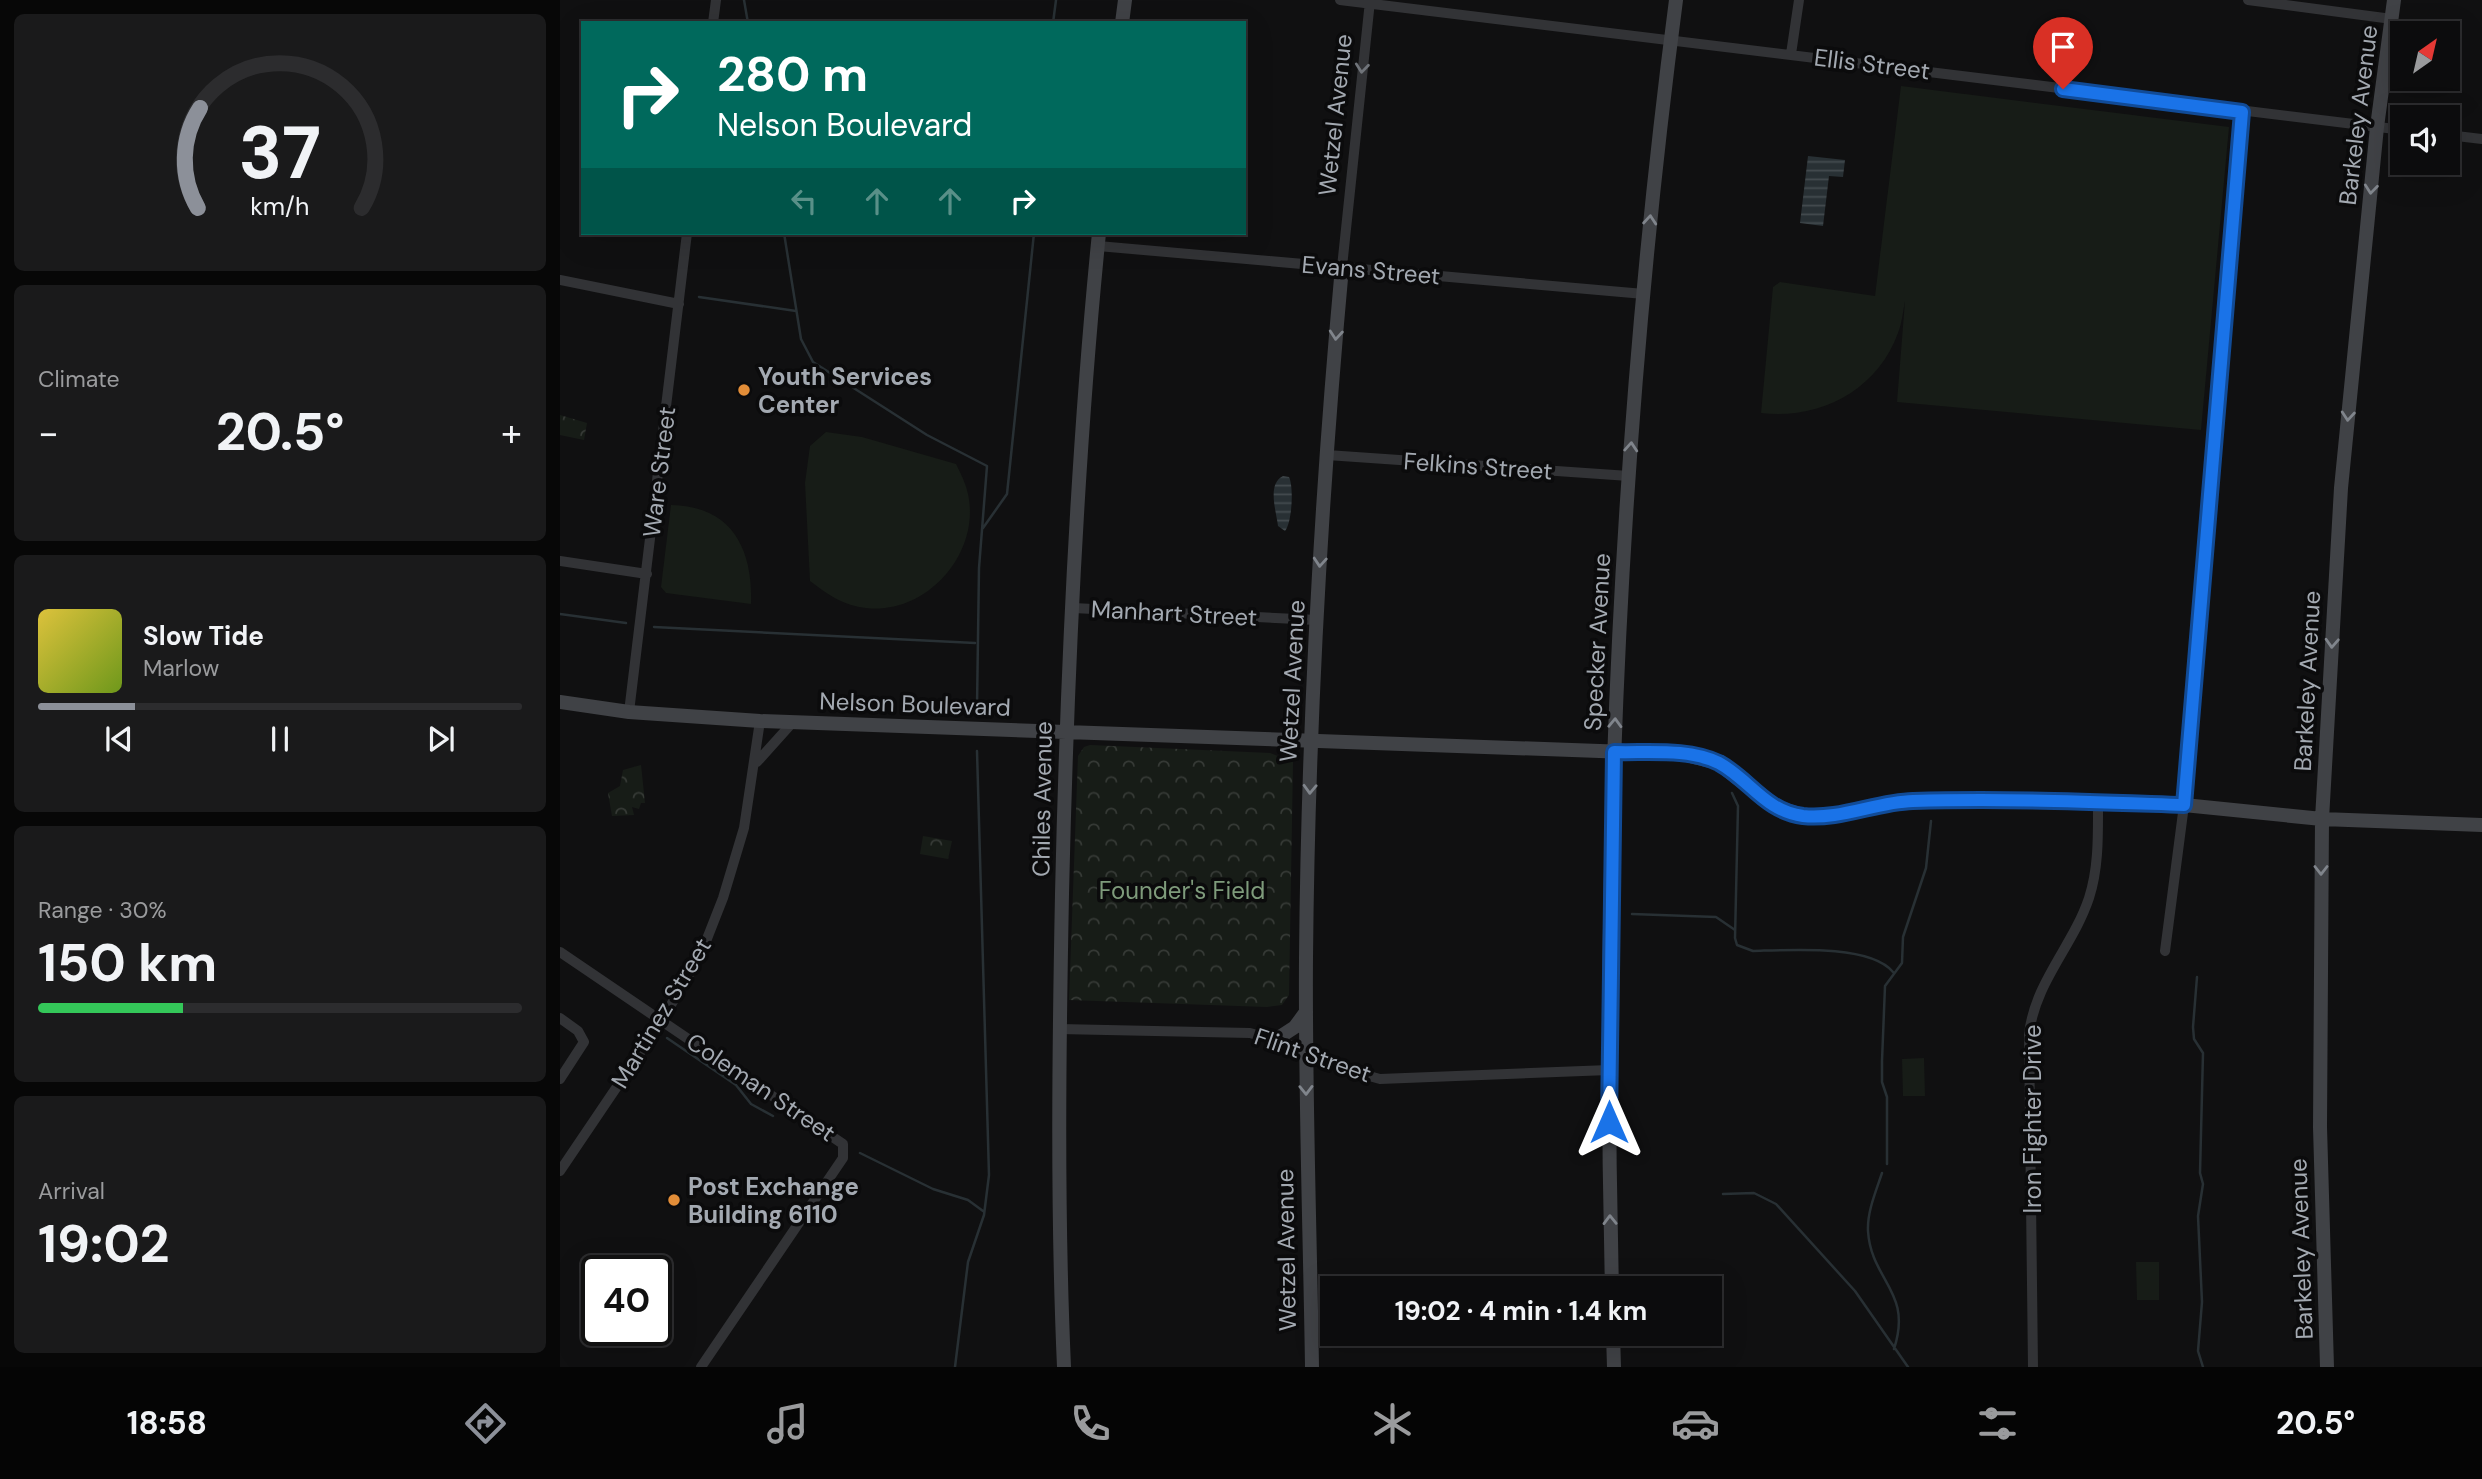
<!DOCTYPE html>
<meta charset="utf-8">
<style>
:root{--surface:#0c0c0d;--page:#1a1a1b;--text:#f1f3f6;--muted:#9a9b9d;--line:#2c2c2e;--accent:#8c9099}
body{margin:0;font-family:"DM Sans",sans-serif;background:var(--page);color:var(--text);height:100vh;display:flex;flex-direction:column;font-size:26px;white-space:nowrap}
*{box-sizing:border-box;margin:0}
p{font-size:23px;color:var(--muted)}
.icon{flex:none;width:38px;height:38px;fill:none;stroke:currentColor;stroke-width:2;stroke-linecap:round;stroke-linejoin:round}
.map{position:relative;flex:1;overflow:hidden}
.drawer{display:flex;flex-direction:column;gap:14px;padding:14px;background:#070707;width:560px}
.drawer>*{flex:none}
.hud{position:absolute;left:21px;top:21px;width:665px;height:214px;border-radius:0px;box-shadow:0 7px 28px #0002,0 0 0 2px var(--line);background:#00695c;color:#fff;overflow:hidden}
.needle{width:46px;rotate:34deg}
.controls{position:absolute;left:1830px;top:21px;display:grid;gap:14px}
.controls a{display:grid;place-items:center;width:70px;height:70px;border-radius:0px;background:var(--surface);box-shadow:0 7px 28px #0002,0 0 0 2px var(--line);font-size:35px}
.speed{position:absolute;left:21px;top:1255px;display:flex;gap:14px;font-size:35px;font-weight:700;text-align:center}
.speed>*{display:grid;place-content:center;width:91px;height:91px;border-radius:50%;background:var(--surface);box-shadow:0 7px 28px #0002,0 0 0 2px var(--line);line-height:1}
.speed .limit{border:4px solid #111;border-radius:10px;background:#fff;color:#111}
.pin{position:absolute;display:grid;place-items:center;width:60px;height:60px;color:#fff;margin:-72px -30px;border-radius:50% 50% 50% 0;rotate:-45deg;box-shadow:0 0 7px #0007}
.pin .icon{rotate:45deg}
.me{position:absolute;width:77px;margin:-38px;rotate:0deg;stroke-linejoin:round;filter:drop-shadow(0 0 5px #0008)}
.turn{display:flex;align-items:center;gap:24px;height:147px;padding:0 21px;font-size:32px}
.turn .icon{width:91px;height:91px;stroke-width:2.5}
.turn b{display:block;font-size:49px;line-height:60px}
.lanes{display:flex;align-items:center;height:66px;padding:0 21px;background:#0003;justify-content:center;gap:35px;direction:ltr}
.lanes .off{opacity:.35}
.big{font-size:52px;font-weight:700;line-height:1.1}
.drawer .card{flex:1;display:flex;flex-direction:column;justify-content:center;gap:10px;min-width:0;padding:0 24px;border-radius:10px;background:var(--page)}
.drawer .dial{align-items:center;gap:0}
.dial svg{height:182px;overflow:visible;fill:none;stroke:var(--line);stroke-width:7;stroke-linecap:round;text-anchor:middle}
.dial text{fill:var(--text);stroke:none}
.song{display:flex;align-items:center;gap:21px}
.cover{width:84px;height:84px;border-radius:10px;background:linear-gradient(135deg,hsl(50 70% 55%),hsl(80 70% 35%))}
.played{height:7px;border-radius:4px;background:linear-gradient(90deg,var(--accent) 20%,var(--line) 20%)}
.keys{display:flex;justify-content:space-around;direction:ltr}
.heat{display:flex;justify-content:space-between;align-items:center;font-size:38px;direction:ltr}
.charge{height:10px;border-radius:5px;background:linear-gradient(90deg,#34c759 30%,var(--line) 0)}
.trip{position:absolute;left:760px;top:1276px;width:402px;height:70px;border-radius:0px;background:var(--surface);box-shadow:0 7px 28px #0002,0 0 0 2px var(--line);font-weight:700;line-height:70px;text-align:center}
.tabs{display:flex;height:112px;justify-content:space-around;align-items:center;background:#050505;color:var(--muted)}
.tabs .icon{width:49px;height:49px}
.tabs .active{color:var(--accent)}
.tabs b{font-size:32px;color:var(--text)}
main{display:flex;flex:1;min-height:0}
.map>svg:first-child{display:block}
.forest{fill:url(#forest-crowns)}
.pitch{fill:#171c17}
.water{fill:url(#water-rules)}
.lines{fill:none;stroke-linecap:round;stroke-linejoin:round}
.stream{stroke:#283034;stroke-width:2.5}
.street{stroke:#323336;stroke-width:10}
.secondary{stroke:#404246;stroke-width:14}
.oneway{stroke:#70747a}
.oneway2{stroke:#80858c}
.route-casing{stroke:#114b97;stroke-width:18}
.route{stroke:#1a73e8;stroke-width:12}
.poi-dot{fill:#e28d38;stroke:#0b0b0c;stroke-width:2.5}
.labels{text-anchor:middle;dominant-baseline:central;stroke-width:7;stroke-linejoin:round;paint-order:stroke}
.street-label{font-size:24px;fill:#a3a9b1;stroke:#0b0b0c}
.poi-label{font-size:24px;font-weight:bold;fill:#a3a9b1;stroke:#0b0b0c;text-anchor:start}
.park-label{font-size:24px;fill:#7e9b7b;stroke:#0b0b0c}
</style>
<main>
<section class="drawer">
<div class="card dial"><svg viewBox="0 0 100 80">
<path d="M14 69A42 42 0 1 1 86 69"/>
<path d="M14 69A42 42 0 0 1 15 25" stroke="#8c9099"/>
<text x="50" y="56" font-size="32" font-weight="700">37</text>
<text x="50" y="72" font-size="11">km/h</text>
</svg></div>
<div class="card"><p>Climate</p>
<div class="heat"><a>−</a><b class="big">20.5°</b><a>+</a></div>
</div>
<div class="card">
<div class="song"><i class="cover"></i><div><b>Slow Tide</b><p>Marlow</p></div></div>
<div class="played"></div>
<div class="keys"><svg class="icon" aria-label="previous" viewBox="0 0 24 24"><path d="M18 5L8 12l10 7zM5 5v14"/></svg><svg class="icon" aria-label="pause" viewBox="0 0 24 24"><path d="M8 5v14M16 5v14"/></svg><svg class="icon" aria-label="next" viewBox="0 0 24 24"><path d="M6 5l10 7-10 7zM19 5v14"/></svg></div>
</div>
<div class="card"><p>Range · 30%</p><b class="big">150 km</b><div class="charge"></div></div>
<div class="card"><p>Arrival</p><b class="big">19:02</b></div>
</section>
<div class="map">
<svg width="1922" height="1367" viewBox="0 0 1922 1367">
<defs>
<pattern id="forest-crowns" width="20" height="18" patternUnits="userSpaceOnUse" patternTransform="scale(1.75)"><rect width="20" height="18" fill="#171c17"/><path d="M2 6a3 3 0 1 1 6 0M12 15a3 3 0 1 1 6 0" fill="none" stroke="#363a36"/></pattern>
<pattern id="water-rules" width="6" height="5" patternUnits="userSpaceOnUse" patternTransform="scale(1.75)"><rect width="6" height="5" fill="#283034"/><path d="M0 2.5h6" fill="none" stroke="#444b4f"/></pattern>
</defs>
<rect width="100%" height="100%" fill="#101011"/>
<path class="forest" d="M0 415 27 423 24 440 0 435Z
M530 745 710 753 733 762 729 995 722 1005 707 1007 509 1000 518 756 524 747Z
M81 765 85 803H81L79 809 72 807 74 815 52 816 48 793 60 786 63 770Z
M363 836 392 841 388 859 360 854Z"/>
<path class="pitch" d="M1341 86 1669 127 1641 430 1337 402 1345 301C1343 311 1342 323 1338 333 1317 391 1259 420 1201 413L1213 287 1220 282 1315 296Z
M266 432 302 437 396 464C401 474 406 484 408 494 421 553 367 615 306 608 284 606 267 594 250 581L245 483 250 446Z
M111 505C172 506 193 549 191 604L106 593 101 587Z
M1364 1058 1365 1096H1343L1342 1059Z
M1576 1262H1599V1300H1577Z"/>
<path class="water" d="M1248 156 1285 160 1283 177 1269 176 1263 226 1240 223Z
M723 476 729 477C734 487 732 523 725 531L718 526C716 510 707 484 723 476Z"/>
<g class="lines">
<path class="stream" d="M184 0 188 23
M493 23 496 0
M224 233 241 339 253 362 367 435 427 466 419 568 417 706
M139 297 236 311
M423 528 447 494 474 233
M0 614 66 623
M94 627 415 643
M1172 793 1178 806 1175 938 1177 945 1193 951C1228 950 1310 944 1333 972
M1072 914 1156 917 1175 930
M1637 977 1633 1027 1634 1039 1643 1053 1640 1173 1643 1184 1638 1216 1642 1302 1638 1351 1643 1367
M107 1038 176 1085 191 1104 213 1116
M300 1153 373 1189 408 1200 423 1211
M1327 1164V1097L1322 1082V1061L1325 986 1342 963 1343 937 1366 868 1371 821
M1322 1173C1316 1191 1307 1212 1308 1231 1311 1281 1353 1291 1334 1349
M1163 1194 1194 1193 1216 1204 1295 1291 1348 1367
M395 1367 408 1262 424 1215 429 1175 417 751"/>
<path class="street" d="M780 0 1843 130
M1688 0 1832 19
M153 23 156 0
M1231 54 1239 0
M1888 135 1922 139
M538 246 1084 294
M782 267 810 1
M0 280 119 304
M767 455 1069 476
M0 561 87 574
M513 608 757 620
M69 712 127 233
M197 762 233 722
M1605 951 1624 805 1682 112
M0 952 283 1144V1158L141 1367
M0 1018 18 1031 24 1042 0 1079
M499 1029 690 1033 725 1043 791 1071 820 1079 1049 1070
M0 1171 102 1020 141 954 163 898 184 828 200 721
M1473 1367 1469 1034C1475 982 1513 946 1529 898 1539 867 1538 834 1538 802"/>
<path class="secondary" d="M562 23 565 0
M0 702 69 712 200 721 1122 754 1158 763 1213 806 1246 816H1266L1349 801 1538 802 1624 805 1762 819 1922 825
M715 1040 735 1027 746 1012
M1052 1288C1041 858 1060 427 1116 0
M1053 1334 1054 1367
M504 1367C497 1209 499 1051 502 894 507 673 517 452 539 233
M752 1367C750 1231 745 1094 746 958 748 727 761 497 782 267
M1767 1367 1760 1127 1762 819 1781 488 1817 127 1834 0"/>
</g>
<defs><path id="oneway-chevron" d="M-2-3.5L2.5 0L-2 3.5" fill="none" stroke-width="1.6" stroke-linecap="round" stroke-linejoin="round" transform="scale(1.75)"/></defs>
<use class="oneway" href="#oneway-chevron" transform="translate(802 68) rotate(96)"/>
<g class="oneway2">
<use href="#oneway-chevron" transform="translate(1811 189) rotate(96)"/>
<use href="#oneway-chevron" transform="translate(1090 220) rotate(-85)"/>
<use href="#oneway-chevron" transform="translate(776 335) rotate(95)"/>
<use href="#oneway-chevron" transform="translate(1788 416) rotate(95)"/>
<use href="#oneway-chevron" transform="translate(1071 447) rotate(-86)"/>
<use href="#oneway-chevron" transform="translate(760 562) rotate(94)"/>
<use href="#oneway-chevron" transform="translate(1772 643) rotate(93)"/>
<use href="#oneway-chevron" transform="translate(1055 723) rotate(-88)"/>
<use href="#oneway-chevron" transform="translate(750 789) rotate(92)"/>
<use href="#oneway-chevron" transform="translate(1761 870) rotate(90)"/>
<use href="#oneway-chevron" transform="translate(746 1090) rotate(89)"/>
<use href="#oneway-chevron" transform="translate(1050 1220) rotate(-91)"/>
</g>
<g class="lines">
<defs>
<path id="route" d="M1049 1122 1054 752C1088 753 1128 748 1159 763 1190 780 1205 811 1243 816 1280 820 1316 802 1353 801 1443 798 1534 802 1624 805L1682 112 1503 89"/>
</defs>
<use href="#route" class="route-casing"/>
<use href="#route" class="route"/>
</g>
<g class="poi-dot">
<circle cx="184" cy="390" r="7"/>
<circle cx="114" cy="1200" r="7"/>
</g>
<g class="labels">
<g class="street-label">
<text transform="translate(1312 64) rotate(7)">Ellis Street</text>
<text transform="translate(775 115) rotate(-84)">Wetzel Avenue</text>
<text transform="translate(1798 115) rotate(-83)">Barkeley Avenue</text>
<text transform="translate(811 270) rotate(5)">Evans Street</text>
<text transform="translate(918 466) rotate(4)">Felkins Street</text>
<text transform="translate(99 472) rotate(-83)">Ware Street</text>
<text transform="translate(614 613) rotate(3)">Manhart Street</text>
<text transform="translate(1037 642) rotate(-87)">Specker Avenue</text>
<text transform="translate(732 681) rotate(-87)">Wetzel Avenue</text>
<text transform="translate(1747 681) rotate(-87)">Barkeley Avenue</text>
<text transform="translate(355 704) rotate(2)">Nelson Boulevard</text>
<text transform="translate(482 799) rotate(-89)">Chiles Avenue</text>
<text transform="translate(101 1013) rotate(-59)">Martinez Street</text>
<text transform="translate(753 1055) rotate(19)">Flint Street</text>
<text transform="translate(201 1087) rotate(34)">Coleman Street</text>
<text transform="translate(1472 1119) rotate(-90)">Iron Fighter Drive</text>
<text transform="translate(1741 1249) rotate(-92)">Barkeley Avenue</text>
<text transform="translate(726 1250) rotate(-91)">Wetzel Avenue</text>
</g>
<g class="poi-label">
<text x="198" y="376">Youth Services<tspan x="198" dy="28">Center</tspan></text>
<text x="128" y="1186">Post Exchange<tspan x="128" dy="28">Building 6110</tspan></text>
</g>
<g class="park-label">
<text x="622" y="890">Founder's Field</text>
</g>
</g>
</svg>
<div class="controls">
<a><svg class="needle" viewBox="-14 -14 28 28"><path d="M0-13l5 13h-10z" fill="#e53935"/><path d="M0 13l5-13h-10z" fill="#9a9b9d"/></svg></a>
<a><svg class="icon" aria-label="sound" viewBox="0 0 24 24"><path d="M4 9h4l5-4v14l-5-4H4zM17 9q2 3 0 6"/></svg></a>
</div>
<div class="speed"><div class="limit">40</div></div>
<div class="pin" style="left:1503px;top:89px;background:#d93025"><svg class="icon" aria-label="arrive" viewBox="0 0 24 24"><path d="M6 21V4h12l-3 4 3 4H6"/></svg></div>
<svg class="me" style="left:1049px;top:1122px" viewBox="-20 -20 40 40"><path d="M0-17L14 15 0 8-14 15z" fill="#1a73e8" stroke="#fff" stroke-width="4"/></svg>
<div class="trip">19:02 · 4 min · 1.4 km</div>
<div class="hud">
<div class="turn"><svg class="icon" aria-label="right" viewBox="0 0 24 24"><path d="M7 20v-9h11M14 6l5 5-5 5"/></svg><div><b>280 m</b>Nelson Boulevard</div></div>
<div class="lanes"><svg class="icon off" aria-label="left" viewBox="0 0 24 24"><path d="M17 20v-9H6M10 6l-5 5 5 5"/></svg><svg class="icon off" aria-label="ahead" viewBox="0 0 24 24"><path d="M12 20V5M6 11l6-6 6 6"/></svg><svg class="icon off" aria-label="ahead" viewBox="0 0 24 24"><path d="M12 20V5M6 11l6-6 6 6"/></svg><svg class="icon" aria-label="right" viewBox="0 0 24 24"><path d="M7 20v-9h11M14 6l5 5-5 5"/></svg></div>
</div>
</div>
</main>
<nav class="tabs">
<b>18:58</b>
<svg class="icon active" aria-label="directions" viewBox="0 0 24 24"><path d="M12 3l9 9-9 9-9-9zM9 14v-3h6M13 9l2 2-2 2"/></svg>
<svg class="icon" aria-label="music" viewBox="0 0 24 24"><path d="M9 18V5l10-2v13"/><circle cx="6" cy="18" r="3"/><circle cx="16" cy="16" r="3"/></svg>
<svg class="icon" aria-label="phone" viewBox="0 0 24 24"><path d="M5 4h4l2 5-3 2q2 4 5 5l2-3 5 2v4C11 20 4 13 5 4z"/></svg>
<svg class="icon" aria-label="climate" viewBox="0 0 24 24"><path d="M12 3v18M4 7l16 10M4 17L20 7"/></svg>
<svg class="icon" aria-label="car" viewBox="0 0 24 24"><path d="M5 17H2v-5l4-1 3-4h7l3 4 3 1v5h-3M9 17h6M6 11h13"/><circle cx="7" cy="17" r="2"/><circle cx="17" cy="17" r="2"/></svg>
<svg class="icon" aria-label="filters" viewBox="0 0 24 24"><path d="M4 7h16M4 17h16"/><circle cx="9" cy="7" r="2"/><circle cx="15" cy="17" r="2"/></svg>
<b>20.5°</b>
</nav>
